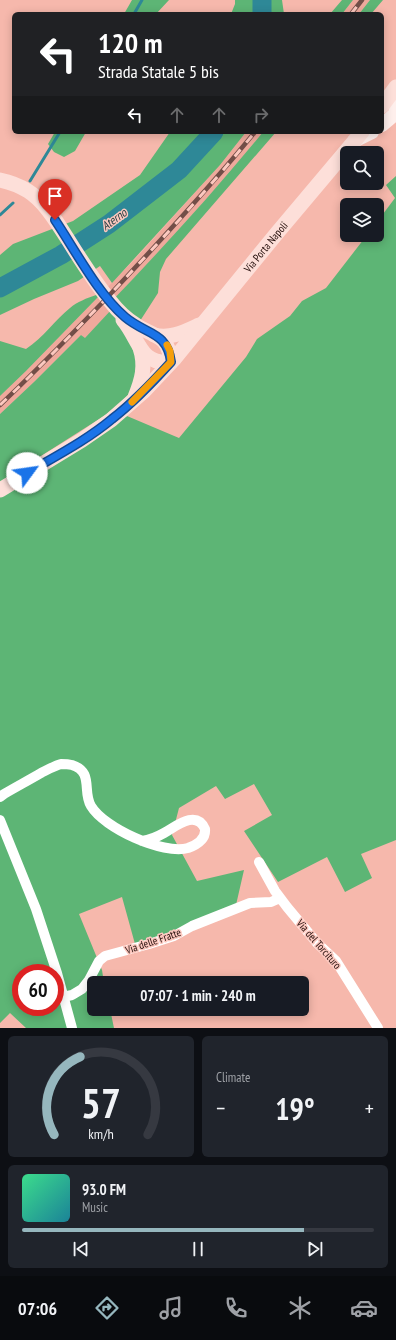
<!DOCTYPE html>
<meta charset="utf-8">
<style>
:root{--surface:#171b24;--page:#20242c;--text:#f1f3f6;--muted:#9ea1a6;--line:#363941;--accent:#96b7be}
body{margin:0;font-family:"PT Sans Narrow",sans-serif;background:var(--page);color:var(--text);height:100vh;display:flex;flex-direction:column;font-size:15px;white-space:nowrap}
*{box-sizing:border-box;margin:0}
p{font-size:13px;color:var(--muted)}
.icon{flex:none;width:22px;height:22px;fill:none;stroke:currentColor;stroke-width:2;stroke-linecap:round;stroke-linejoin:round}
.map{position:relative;height:1028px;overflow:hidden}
.drawer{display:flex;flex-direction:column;gap:8px;padding:8px;background:#0d0f14;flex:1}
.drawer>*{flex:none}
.guide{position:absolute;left:12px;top:12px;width:372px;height:122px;border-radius:6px;box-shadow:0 2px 10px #0003;background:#202124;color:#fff;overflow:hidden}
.fabs{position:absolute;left:340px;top:146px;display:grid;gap:8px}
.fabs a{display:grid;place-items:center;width:44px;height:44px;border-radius:6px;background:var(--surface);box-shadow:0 2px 10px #0003;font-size:20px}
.speed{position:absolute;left:12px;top:964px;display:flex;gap:8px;font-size:20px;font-weight:700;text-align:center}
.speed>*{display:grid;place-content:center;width:52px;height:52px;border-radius:50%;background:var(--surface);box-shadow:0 2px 10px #0003;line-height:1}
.speed .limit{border:6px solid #d22;background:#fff;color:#111}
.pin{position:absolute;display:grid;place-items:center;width:34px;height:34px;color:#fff;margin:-41px -17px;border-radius:50% 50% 50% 0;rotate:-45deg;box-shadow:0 0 4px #0007}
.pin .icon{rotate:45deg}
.me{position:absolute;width:44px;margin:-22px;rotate:59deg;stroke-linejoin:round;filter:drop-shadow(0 0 3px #0008)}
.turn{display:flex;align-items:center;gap:14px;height:84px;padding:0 20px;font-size:18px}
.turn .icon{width:52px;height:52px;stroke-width:2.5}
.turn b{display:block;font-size:28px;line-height:34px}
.lanes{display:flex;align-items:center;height:38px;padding:0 20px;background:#0003;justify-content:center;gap:20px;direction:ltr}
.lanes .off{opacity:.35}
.big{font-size:30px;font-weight:700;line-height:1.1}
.drawer .card{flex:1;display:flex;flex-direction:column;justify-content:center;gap:6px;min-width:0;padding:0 14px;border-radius:6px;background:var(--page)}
.drawer .dial{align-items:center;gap:0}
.dial svg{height:104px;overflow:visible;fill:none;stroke:var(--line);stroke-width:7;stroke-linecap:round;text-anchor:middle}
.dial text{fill:var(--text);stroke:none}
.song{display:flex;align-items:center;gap:12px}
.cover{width:48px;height:48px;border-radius:6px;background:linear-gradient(135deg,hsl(150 70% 55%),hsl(190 70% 35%))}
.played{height:4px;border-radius:2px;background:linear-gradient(90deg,var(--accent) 80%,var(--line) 80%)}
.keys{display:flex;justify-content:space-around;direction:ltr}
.heat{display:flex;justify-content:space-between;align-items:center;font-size:22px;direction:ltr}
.drawer .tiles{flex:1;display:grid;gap:8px;grid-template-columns:1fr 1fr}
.card:last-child{grid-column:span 2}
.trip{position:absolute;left:87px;top:976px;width:222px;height:40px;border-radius:6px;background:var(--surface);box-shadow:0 2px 10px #0003;font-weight:700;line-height:40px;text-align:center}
.tabs{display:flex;height:64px;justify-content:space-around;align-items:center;background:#090b0e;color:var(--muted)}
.tabs .icon{width:28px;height:28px}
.tabs .selected{color:var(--accent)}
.tabs b{font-size:18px;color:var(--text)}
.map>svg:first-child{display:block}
.built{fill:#efa99c}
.green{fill:#5db575;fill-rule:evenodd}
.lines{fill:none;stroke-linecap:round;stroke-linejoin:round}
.stream{stroke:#2e8897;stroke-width:3}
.river{stroke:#2e8897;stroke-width:19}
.street{stroke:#fff;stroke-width:10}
.secondary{stroke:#feefec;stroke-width:14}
.primary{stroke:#fddfd9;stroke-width:15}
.rail-casing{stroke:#734e48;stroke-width:4.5}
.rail{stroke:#fcc8bf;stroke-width:3;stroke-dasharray:9;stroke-linecap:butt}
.route-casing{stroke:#114b97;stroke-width:10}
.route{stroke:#1a73e8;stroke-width:7}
.slow{stroke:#f59e0b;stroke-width:7}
.labels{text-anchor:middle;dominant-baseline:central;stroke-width:3;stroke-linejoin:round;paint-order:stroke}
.street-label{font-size:11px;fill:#250f0c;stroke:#fcc8bf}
.water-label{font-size:12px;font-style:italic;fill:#1f3a3f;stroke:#fcc8bf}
</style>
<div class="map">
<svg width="396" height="1028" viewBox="0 0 396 1028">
<rect width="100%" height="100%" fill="#f6b8ac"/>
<path class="built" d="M353 0H370L359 14H342Z
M246 132H263L230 173 146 266 108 306 111 310 85 339 81 335 35 381 0 414V396L26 371 137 257 220 165Z"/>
<path class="green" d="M132 0H169L156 14H124Z
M235 0H282L284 14H231L235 4Z
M342 0H353L342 14H330Z
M370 0H383L371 14H359Z
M55 132H86L75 151 64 157 54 152 48 144Z
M170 132H246L220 165 112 283 100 266 78 281 34 299 0 315V255L13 244 73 221 140 175Z
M263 132H276L166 259 160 272 158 293 140 321 139 364 130 393 118 405 104 416 0 482V414L35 381 81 335 85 338 111 310 107 306C161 250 214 192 263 132Z
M396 176V840L361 854 372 878 345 892 327 857 278 882 244 831 272 815 254 784 225 799 216 786 179 808 172 835 197 881 244 870 236 905 167 935 135 944 122 897 79 914 102 970 104 983H94V1009H110L114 1028H26L10 1013 0 1023V497L127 416 179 438 246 357 257 339 290 316 302 301 326 288 367 235H377V222L395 198 386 185ZM21 973H55V1007H21Z
M96 295H100L26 371 0 396V341L26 349C44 337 55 320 70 308 77 302 87 298 96 295Z"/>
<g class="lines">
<path class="stream" d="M134 14 142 0
M30 181 60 132
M0 215 13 203"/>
<path class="river" d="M262 0V14
M0 288 61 255 109 224 179 170 214 132"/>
<path class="street" d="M0 797 4 794C16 787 29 780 41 773 47 770 54 766 61 764 65 764 68 764 72 765 94 772 82 791 91 806 104 828 163 855 188 848 196 845 206 839 205 829 196 809 175 827 164 833 157 837 150 840 142 841
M0 820 36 909 57 973 72 1028
M259 862 275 891 287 907 317 943 336 961 378 1028
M63 997 72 995 82 989 89 980 99 961 105 956 149 944 174 936 192 926 250 903 271 902 280 898"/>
<path class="secondary" d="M396 96H390L392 103 396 107
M382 125 396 113
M354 141 372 132"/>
<g class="primary">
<path d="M382 106 396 87"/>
<path d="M0 180C10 182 20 186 28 191 45 202 56 221 67 238 80 259 94 281 110 301 117 310 126 319 136 325 156 338 168 334 171 362"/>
<path d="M123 320C140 340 139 365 171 362"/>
<path d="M154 335C171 339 184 332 199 325"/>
<path d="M135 397C142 380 146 366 140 348"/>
<path id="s1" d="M0 490 82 440 111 420 144 391 175 358 277 233 362 132"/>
</g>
<defs>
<path id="rail" d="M351 14 362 0
M0 405C35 372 68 338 101 304 154 248 206 192 255 132"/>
</defs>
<use href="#rail" class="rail-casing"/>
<use href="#rail" class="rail"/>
</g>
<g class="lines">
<defs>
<path id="route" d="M27 473C56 456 87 440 112 419 134 402 153 382 171 362 167 331 146 335 125 317 98 294 75 250 55 220"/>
</defs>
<use href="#route" class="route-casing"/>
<use href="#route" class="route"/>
<path class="slow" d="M132 402 171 362 170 351 167 345"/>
</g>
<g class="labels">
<g class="street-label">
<text stroke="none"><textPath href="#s1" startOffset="364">Via Porta Napoli</textPath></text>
<text transform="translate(153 941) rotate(-19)">Via delle Fratte</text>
<text transform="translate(319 944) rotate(49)">Via del Torcituro</text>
</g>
<g class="water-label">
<text transform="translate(114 219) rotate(-36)">Aterno</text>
</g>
</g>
</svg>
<div class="fabs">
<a><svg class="icon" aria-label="search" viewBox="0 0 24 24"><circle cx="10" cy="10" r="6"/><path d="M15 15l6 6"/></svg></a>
<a><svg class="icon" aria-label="layers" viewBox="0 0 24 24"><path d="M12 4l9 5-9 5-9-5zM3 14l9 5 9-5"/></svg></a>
</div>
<div class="speed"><div class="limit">60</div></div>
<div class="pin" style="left:55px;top:220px;background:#d93025"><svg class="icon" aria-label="arrive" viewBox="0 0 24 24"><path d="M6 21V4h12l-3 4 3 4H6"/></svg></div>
<svg class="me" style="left:27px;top:473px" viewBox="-20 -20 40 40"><circle r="19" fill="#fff"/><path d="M0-13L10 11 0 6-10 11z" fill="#1a73e8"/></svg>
<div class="trip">07:07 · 1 min · 240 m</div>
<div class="guide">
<div class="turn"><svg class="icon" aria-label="left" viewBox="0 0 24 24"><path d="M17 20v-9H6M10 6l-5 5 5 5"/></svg><div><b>120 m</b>Strada Statale 5 bis</div></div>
<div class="lanes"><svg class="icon" aria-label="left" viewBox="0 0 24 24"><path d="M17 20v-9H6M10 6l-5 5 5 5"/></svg><svg class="icon off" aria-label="ahead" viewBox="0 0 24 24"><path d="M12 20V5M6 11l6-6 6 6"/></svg><svg class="icon off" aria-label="ahead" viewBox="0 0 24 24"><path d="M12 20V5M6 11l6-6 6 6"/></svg><svg class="icon off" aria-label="right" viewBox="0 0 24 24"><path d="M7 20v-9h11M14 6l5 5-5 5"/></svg></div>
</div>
</div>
<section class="drawer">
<div class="tiles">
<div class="card dial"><svg viewBox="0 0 100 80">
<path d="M14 69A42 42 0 1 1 86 69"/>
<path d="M14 69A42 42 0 0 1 34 9" stroke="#96b7be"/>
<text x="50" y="56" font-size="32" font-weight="700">57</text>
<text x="50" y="72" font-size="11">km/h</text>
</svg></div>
<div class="card"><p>Climate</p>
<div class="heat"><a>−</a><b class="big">19°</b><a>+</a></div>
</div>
<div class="card">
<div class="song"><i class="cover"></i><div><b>93.0 FM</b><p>Music</p></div></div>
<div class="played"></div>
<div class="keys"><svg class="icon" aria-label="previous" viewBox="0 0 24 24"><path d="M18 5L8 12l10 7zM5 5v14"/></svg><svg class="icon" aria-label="pause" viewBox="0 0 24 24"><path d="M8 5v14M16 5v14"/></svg><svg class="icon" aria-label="next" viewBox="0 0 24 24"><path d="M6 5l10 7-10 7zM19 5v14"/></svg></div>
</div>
</div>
</section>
<nav class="tabs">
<b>07:06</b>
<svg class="icon selected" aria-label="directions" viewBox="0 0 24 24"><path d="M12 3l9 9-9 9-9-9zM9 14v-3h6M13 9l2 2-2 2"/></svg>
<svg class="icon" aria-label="music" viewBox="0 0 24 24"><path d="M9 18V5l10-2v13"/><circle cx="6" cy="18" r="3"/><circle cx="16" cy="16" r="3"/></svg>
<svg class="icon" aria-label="phone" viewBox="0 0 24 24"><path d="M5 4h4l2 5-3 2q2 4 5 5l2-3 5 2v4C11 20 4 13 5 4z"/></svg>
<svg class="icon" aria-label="climate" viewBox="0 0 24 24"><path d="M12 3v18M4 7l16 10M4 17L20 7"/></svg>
<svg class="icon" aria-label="car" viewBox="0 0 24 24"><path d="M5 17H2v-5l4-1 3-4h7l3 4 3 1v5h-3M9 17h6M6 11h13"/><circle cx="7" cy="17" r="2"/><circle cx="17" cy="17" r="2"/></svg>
</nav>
